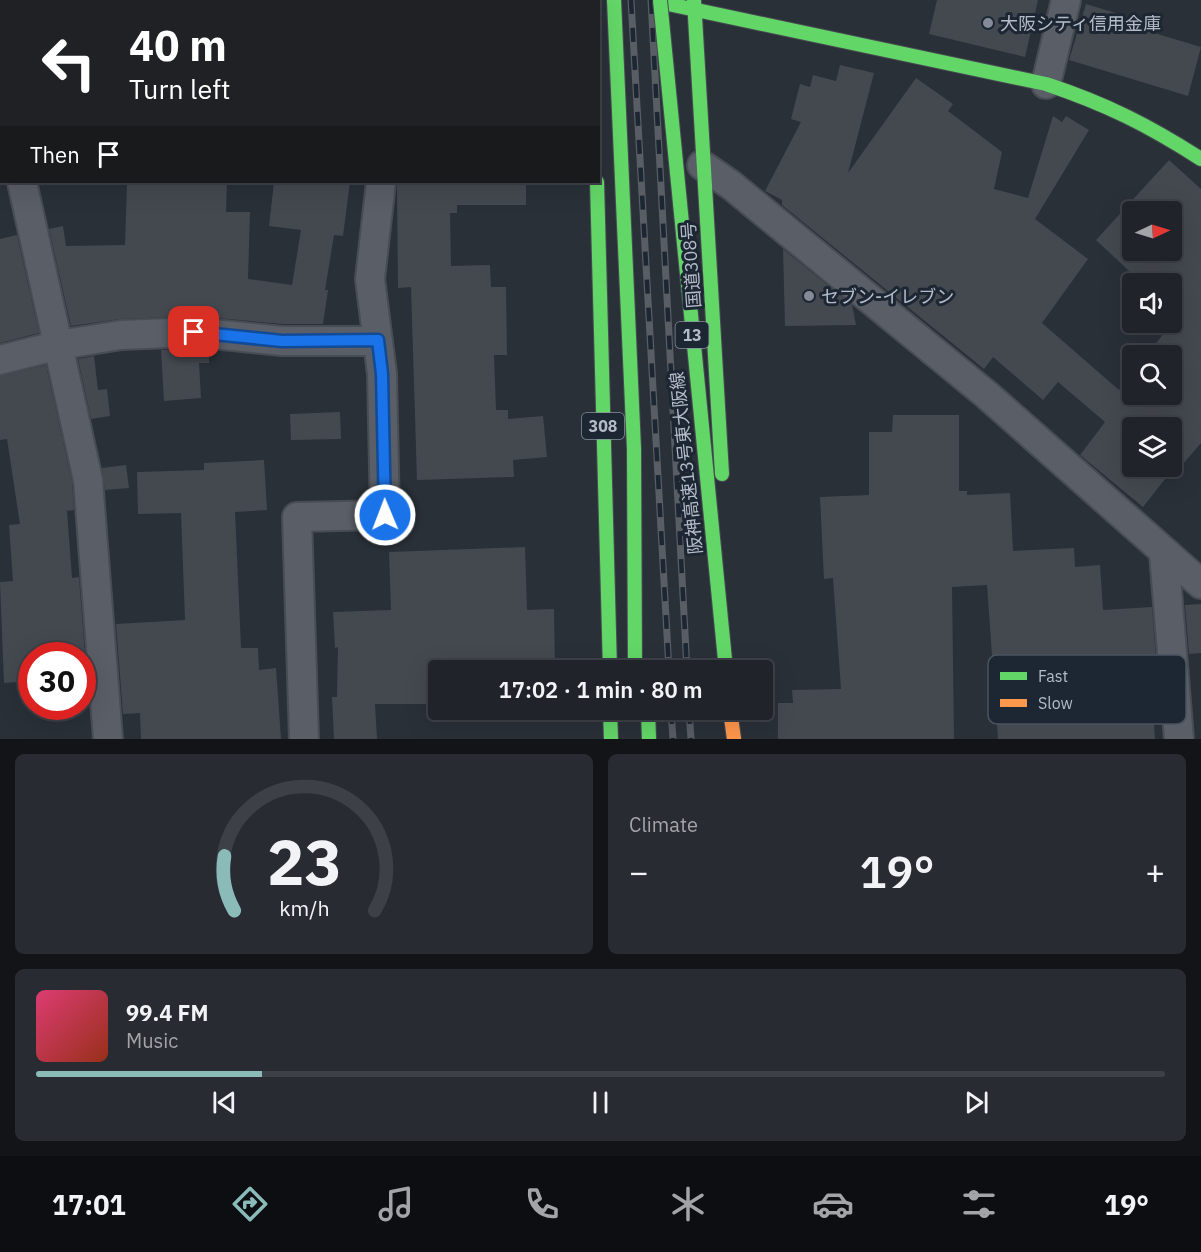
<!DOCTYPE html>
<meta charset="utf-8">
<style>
:root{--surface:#20242a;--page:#282c32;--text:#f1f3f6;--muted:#a2a4a8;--line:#3d4147;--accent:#8bbbb9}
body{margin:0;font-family:"IBM Plex Sans","Noto Sans JP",sans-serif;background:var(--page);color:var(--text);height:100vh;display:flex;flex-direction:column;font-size:22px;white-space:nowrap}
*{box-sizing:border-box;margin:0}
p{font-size:20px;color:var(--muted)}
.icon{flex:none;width:33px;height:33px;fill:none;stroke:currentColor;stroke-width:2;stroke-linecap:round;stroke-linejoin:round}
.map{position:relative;height:739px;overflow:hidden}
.panel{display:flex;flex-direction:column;gap:15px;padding:15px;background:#121417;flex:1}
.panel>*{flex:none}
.top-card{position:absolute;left:0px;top:0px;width:600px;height:183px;box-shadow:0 6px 24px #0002,0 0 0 2px var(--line);background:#202124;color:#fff;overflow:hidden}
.needle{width:39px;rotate:86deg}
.controls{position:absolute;left:1122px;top:201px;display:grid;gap:12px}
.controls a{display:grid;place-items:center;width:60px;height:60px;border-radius:6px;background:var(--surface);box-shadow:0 6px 24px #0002,0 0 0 2px var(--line);font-size:30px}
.speed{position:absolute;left:18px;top:642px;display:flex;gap:12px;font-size:30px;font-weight:700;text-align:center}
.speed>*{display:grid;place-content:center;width:78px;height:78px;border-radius:50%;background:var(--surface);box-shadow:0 6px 24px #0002,0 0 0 2px var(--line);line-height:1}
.speed .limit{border:9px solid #d22;background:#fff;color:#111}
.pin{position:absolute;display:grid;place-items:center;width:51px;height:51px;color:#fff;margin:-26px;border-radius:12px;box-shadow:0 3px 9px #0006}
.me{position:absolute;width:66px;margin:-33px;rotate:359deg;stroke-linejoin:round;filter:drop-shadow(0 0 4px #0008)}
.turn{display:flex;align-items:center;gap:21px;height:126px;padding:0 30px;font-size:27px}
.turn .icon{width:78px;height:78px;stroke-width:2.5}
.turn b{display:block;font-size:42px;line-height:51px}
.then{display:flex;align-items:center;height:57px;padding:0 30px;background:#0003;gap:12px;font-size:22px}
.big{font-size:45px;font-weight:600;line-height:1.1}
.panel .card{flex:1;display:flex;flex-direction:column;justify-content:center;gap:9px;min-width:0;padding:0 21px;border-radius:9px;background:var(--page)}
.panel .dial{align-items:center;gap:0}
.dial svg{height:156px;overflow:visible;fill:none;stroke:var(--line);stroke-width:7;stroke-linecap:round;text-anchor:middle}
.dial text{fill:var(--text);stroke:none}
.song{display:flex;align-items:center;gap:18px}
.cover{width:72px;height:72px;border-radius:9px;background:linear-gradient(135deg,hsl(340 70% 55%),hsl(10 70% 35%))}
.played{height:6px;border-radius:3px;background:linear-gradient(90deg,var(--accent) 20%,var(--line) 20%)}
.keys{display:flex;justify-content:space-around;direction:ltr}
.heat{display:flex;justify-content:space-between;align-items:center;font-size:33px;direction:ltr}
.panel .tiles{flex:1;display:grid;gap:15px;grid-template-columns:1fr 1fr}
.card:last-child{grid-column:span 2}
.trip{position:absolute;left:428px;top:660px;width:345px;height:60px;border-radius:6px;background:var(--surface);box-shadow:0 6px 24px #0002,0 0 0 2px var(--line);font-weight:600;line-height:60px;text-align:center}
.tabs{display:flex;height:96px;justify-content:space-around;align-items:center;background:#0d0e11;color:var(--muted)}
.tabs .icon{width:42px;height:42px}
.tabs .selected{color:var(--accent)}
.tabs b{font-size:27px;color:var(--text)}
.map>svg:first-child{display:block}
.building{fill:#444950;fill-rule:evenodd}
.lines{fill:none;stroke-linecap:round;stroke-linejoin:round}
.street-casing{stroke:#484c53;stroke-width:32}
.fast-casing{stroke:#484c53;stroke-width:16}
.slow-casing{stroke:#484c53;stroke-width:16}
.street{stroke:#5a5e66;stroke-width:28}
.fast{stroke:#63d668;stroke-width:14}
.slow{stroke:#ff974d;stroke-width:14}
.rail-casing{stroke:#595d64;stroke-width:7}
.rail{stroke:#1d2633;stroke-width:4.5;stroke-dasharray:14;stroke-linecap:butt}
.fast-bridge-casing{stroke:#474c53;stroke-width:16;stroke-linecap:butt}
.fast-bridge{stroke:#63d668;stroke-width:14}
.route-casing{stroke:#114b97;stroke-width:15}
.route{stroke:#1a73e8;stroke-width:10}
.poi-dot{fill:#848b96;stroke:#1d2633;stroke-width:2}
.labels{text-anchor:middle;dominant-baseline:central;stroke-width:6;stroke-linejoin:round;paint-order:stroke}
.shield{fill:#1d2633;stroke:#878f9c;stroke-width:1.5}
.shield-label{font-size:16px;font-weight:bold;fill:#b4bcc9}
.poi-label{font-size:18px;fill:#b4bcc9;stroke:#1d2633;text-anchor:start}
.street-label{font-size:18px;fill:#b4bcc9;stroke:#1d2633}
.key{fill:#1d2633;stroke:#4a5360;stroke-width:1.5}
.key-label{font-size:16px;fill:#b4bcc9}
</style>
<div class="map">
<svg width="1201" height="739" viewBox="0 0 1201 739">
<rect width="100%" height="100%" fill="#2a3038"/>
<path class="building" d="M937 0H1038L1025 57 929 34Z
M1086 4 1119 14 1117 22 1201 47 1188 96 1069 60Z
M840 65 874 73 848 173 916 78 953 104 948 111 1002 152 994 189 1028 198 1053 116 1062 122 1066 116 1089 130 1035 219 1088 259 1042 323 1119 390 1132 373V394H1172V356H1146L1172 323V284H1143L1096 240 1169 160 1201 189V443L1183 464 1180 460 1143 507 1080 455 1105 422 1058 382 1043 400 993 357 984 369 782 205V200L765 191 801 122 791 119 800 84 810 87 813 75 836 81ZM1132 212H1172V250H1132ZM1132 428H1172V466H1132Z
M127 182H227L226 212H250L248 279 292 285 301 230 269 226 274 182H350L343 236 334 235 325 290H328L323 324H283L193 316 120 319 71 326 49 229 63 226 66 246 125 245Z
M397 182H526V205H457V213H450L451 266 490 265 491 287H506L507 355H494L496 410H508V419L543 416 547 457 513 460 514 477 417 480 411 287 398 288Z
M17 235 39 333 0 343V239Z
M783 249 852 305 856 325 785 326Z
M194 349 209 350V363H199L201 398 164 401 161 350Z
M94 356 98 390 107 389 110 416 91 419 78 359Z
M46 365 72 482 74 510 67 511 72 578 79 577 87 681H82V656H32V681L4 683 0 582 13 581 9 525 20 524 7 439 0 440V376Z
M340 412 341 439 291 440 290 414Z
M893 415H959V491H967V495L1010 493 1013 551 1074 548 1075 567 1100 565 1103 610 1152 607 1156 657 1149 658 1155 739H998L987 585 952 587 954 739H778V703H793L792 690 841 689 833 578 824 579 820 497 869 495V432H892Z
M264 460 267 510 235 512 241 648H258L259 670 276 668 281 739H141L140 713 123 714 116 624 185 620 181 513 138 514 137 472 204 470V463Z
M126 465 129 488 105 490 102 468Z
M525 547 527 610 554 609 555 670H438V704H375L377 739H334L332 697H337L338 647 335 648 333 612 391 610 389 552Z
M1201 604V653L1189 654 1185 605Z"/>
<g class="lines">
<defs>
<path id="street" d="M77 2V0
M472 2V0
M1046 84 1066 0
M0 133 2 132
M702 165 731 185 987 395 1201 584
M22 182 88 480 108 739
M0 360 59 345 121 335 194 332 282 341H378
M1164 554 1179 739
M304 739 297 517 385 515 382 374 370 279 381 182"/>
<path id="fast" d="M588 0V2
M614 0 634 449 635 670
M694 0 722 474
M668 4 1046 84C1106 104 1148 125 1201 159
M597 182 610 670
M610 710 611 739
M648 710 649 739"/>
<path id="slow" d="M730 710 734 739"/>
</defs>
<use href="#street" class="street-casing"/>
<use href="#fast" class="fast-casing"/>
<use href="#slow" class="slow-casing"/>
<use href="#street" class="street"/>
<use href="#fast" class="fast"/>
<use href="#slow" class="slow"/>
<defs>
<path id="rail" d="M631 0 669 670
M651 0 687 670
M671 710 673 739
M689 710 691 739"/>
</defs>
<use href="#rail" class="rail-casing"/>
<use href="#rail" class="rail"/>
<defs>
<path id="fast-bridge" d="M660 0 726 670"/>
</defs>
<use href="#fast-bridge" class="fast-bridge-casing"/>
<use href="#fast-bridge" class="fast-bridge"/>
</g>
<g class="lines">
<defs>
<path id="route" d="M194 332 282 341 378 340 382 374 385 515"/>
</defs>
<use href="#route" class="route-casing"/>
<use href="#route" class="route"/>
</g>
<g class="poi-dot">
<circle cx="988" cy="23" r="6"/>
<circle cx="809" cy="296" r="6"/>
</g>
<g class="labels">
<g class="shield">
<rect x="675.5" y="322" width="33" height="26" rx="4.5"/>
<rect x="582" y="413" width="42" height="26" rx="4.5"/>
</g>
<g class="shield-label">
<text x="692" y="335">13</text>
<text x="603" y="426">308</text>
</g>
<g class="poi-label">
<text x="1000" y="23">大阪シティ信用金庫</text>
<text x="821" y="296">セブン-イレブン</text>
</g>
<g class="street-label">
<text transform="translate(691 265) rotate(-94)">国道308号</text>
<text transform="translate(686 463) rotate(-96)">阪神高速13号東大阪線</text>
</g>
</g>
<rect x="988" y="655" width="198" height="69" rx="9" class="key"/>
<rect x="1000" y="672" width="27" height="8" fill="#63d668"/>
<rect x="1000" y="699" width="27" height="8" fill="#ff974d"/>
<g class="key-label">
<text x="1038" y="682">Fast</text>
<text x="1038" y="709">Slow</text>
</g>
</svg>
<div class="controls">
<a><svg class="needle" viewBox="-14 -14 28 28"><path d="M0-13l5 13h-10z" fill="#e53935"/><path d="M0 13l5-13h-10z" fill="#a2a4a8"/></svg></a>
<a><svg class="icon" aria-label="sound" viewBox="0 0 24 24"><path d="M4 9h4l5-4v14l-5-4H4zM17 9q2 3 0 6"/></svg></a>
<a><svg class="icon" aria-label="search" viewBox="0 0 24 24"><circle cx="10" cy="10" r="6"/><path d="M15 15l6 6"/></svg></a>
<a><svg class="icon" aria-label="layers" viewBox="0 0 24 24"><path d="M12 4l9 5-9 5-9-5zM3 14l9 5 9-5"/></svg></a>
</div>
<div class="speed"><div class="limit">30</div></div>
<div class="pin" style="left:194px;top:332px;background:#d93025"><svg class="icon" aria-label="arrive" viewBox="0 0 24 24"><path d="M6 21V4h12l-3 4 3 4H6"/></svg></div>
<svg class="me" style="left:385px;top:515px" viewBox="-20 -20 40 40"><circle r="17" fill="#1a73e8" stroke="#fff" stroke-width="3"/><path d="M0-11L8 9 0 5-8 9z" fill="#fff"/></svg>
<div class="trip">17:02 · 1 min · 80 m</div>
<div class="top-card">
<div class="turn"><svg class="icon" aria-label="left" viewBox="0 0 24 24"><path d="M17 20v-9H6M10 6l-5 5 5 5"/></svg><div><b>40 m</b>Turn left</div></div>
<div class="then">Then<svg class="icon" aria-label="arrive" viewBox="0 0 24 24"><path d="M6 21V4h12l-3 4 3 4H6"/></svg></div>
</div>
</div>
<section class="panel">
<div class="tiles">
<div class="card dial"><svg viewBox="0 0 100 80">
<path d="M14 69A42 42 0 1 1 86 69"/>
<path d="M14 69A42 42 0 0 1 9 41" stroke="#8bbbb9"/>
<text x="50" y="56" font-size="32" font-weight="700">23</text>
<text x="50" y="72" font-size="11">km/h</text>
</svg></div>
<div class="card"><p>Climate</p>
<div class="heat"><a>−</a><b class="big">19°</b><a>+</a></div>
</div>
<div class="card">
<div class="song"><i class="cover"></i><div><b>99.4 FM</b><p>Music</p></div></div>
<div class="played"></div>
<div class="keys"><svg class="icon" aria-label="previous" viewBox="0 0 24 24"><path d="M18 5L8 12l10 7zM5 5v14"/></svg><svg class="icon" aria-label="pause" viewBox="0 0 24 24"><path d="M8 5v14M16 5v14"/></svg><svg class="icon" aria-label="next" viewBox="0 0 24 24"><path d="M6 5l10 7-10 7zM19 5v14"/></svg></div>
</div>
</div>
</section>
<nav class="tabs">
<b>17:01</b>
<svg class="icon selected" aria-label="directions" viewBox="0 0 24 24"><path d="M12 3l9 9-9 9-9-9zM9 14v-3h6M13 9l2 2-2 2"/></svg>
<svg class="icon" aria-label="music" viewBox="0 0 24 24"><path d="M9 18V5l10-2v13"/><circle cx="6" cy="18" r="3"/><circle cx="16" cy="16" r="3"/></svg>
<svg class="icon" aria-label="phone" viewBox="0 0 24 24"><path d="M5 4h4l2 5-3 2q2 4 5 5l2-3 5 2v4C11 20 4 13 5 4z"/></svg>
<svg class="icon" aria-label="climate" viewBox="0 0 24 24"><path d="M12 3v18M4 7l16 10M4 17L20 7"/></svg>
<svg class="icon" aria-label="car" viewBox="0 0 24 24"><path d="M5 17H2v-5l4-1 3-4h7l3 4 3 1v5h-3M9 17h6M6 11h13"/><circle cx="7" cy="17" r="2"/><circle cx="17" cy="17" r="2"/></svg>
<svg class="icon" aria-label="filters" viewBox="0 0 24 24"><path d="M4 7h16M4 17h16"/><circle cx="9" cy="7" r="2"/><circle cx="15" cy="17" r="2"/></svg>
<b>19°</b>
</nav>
